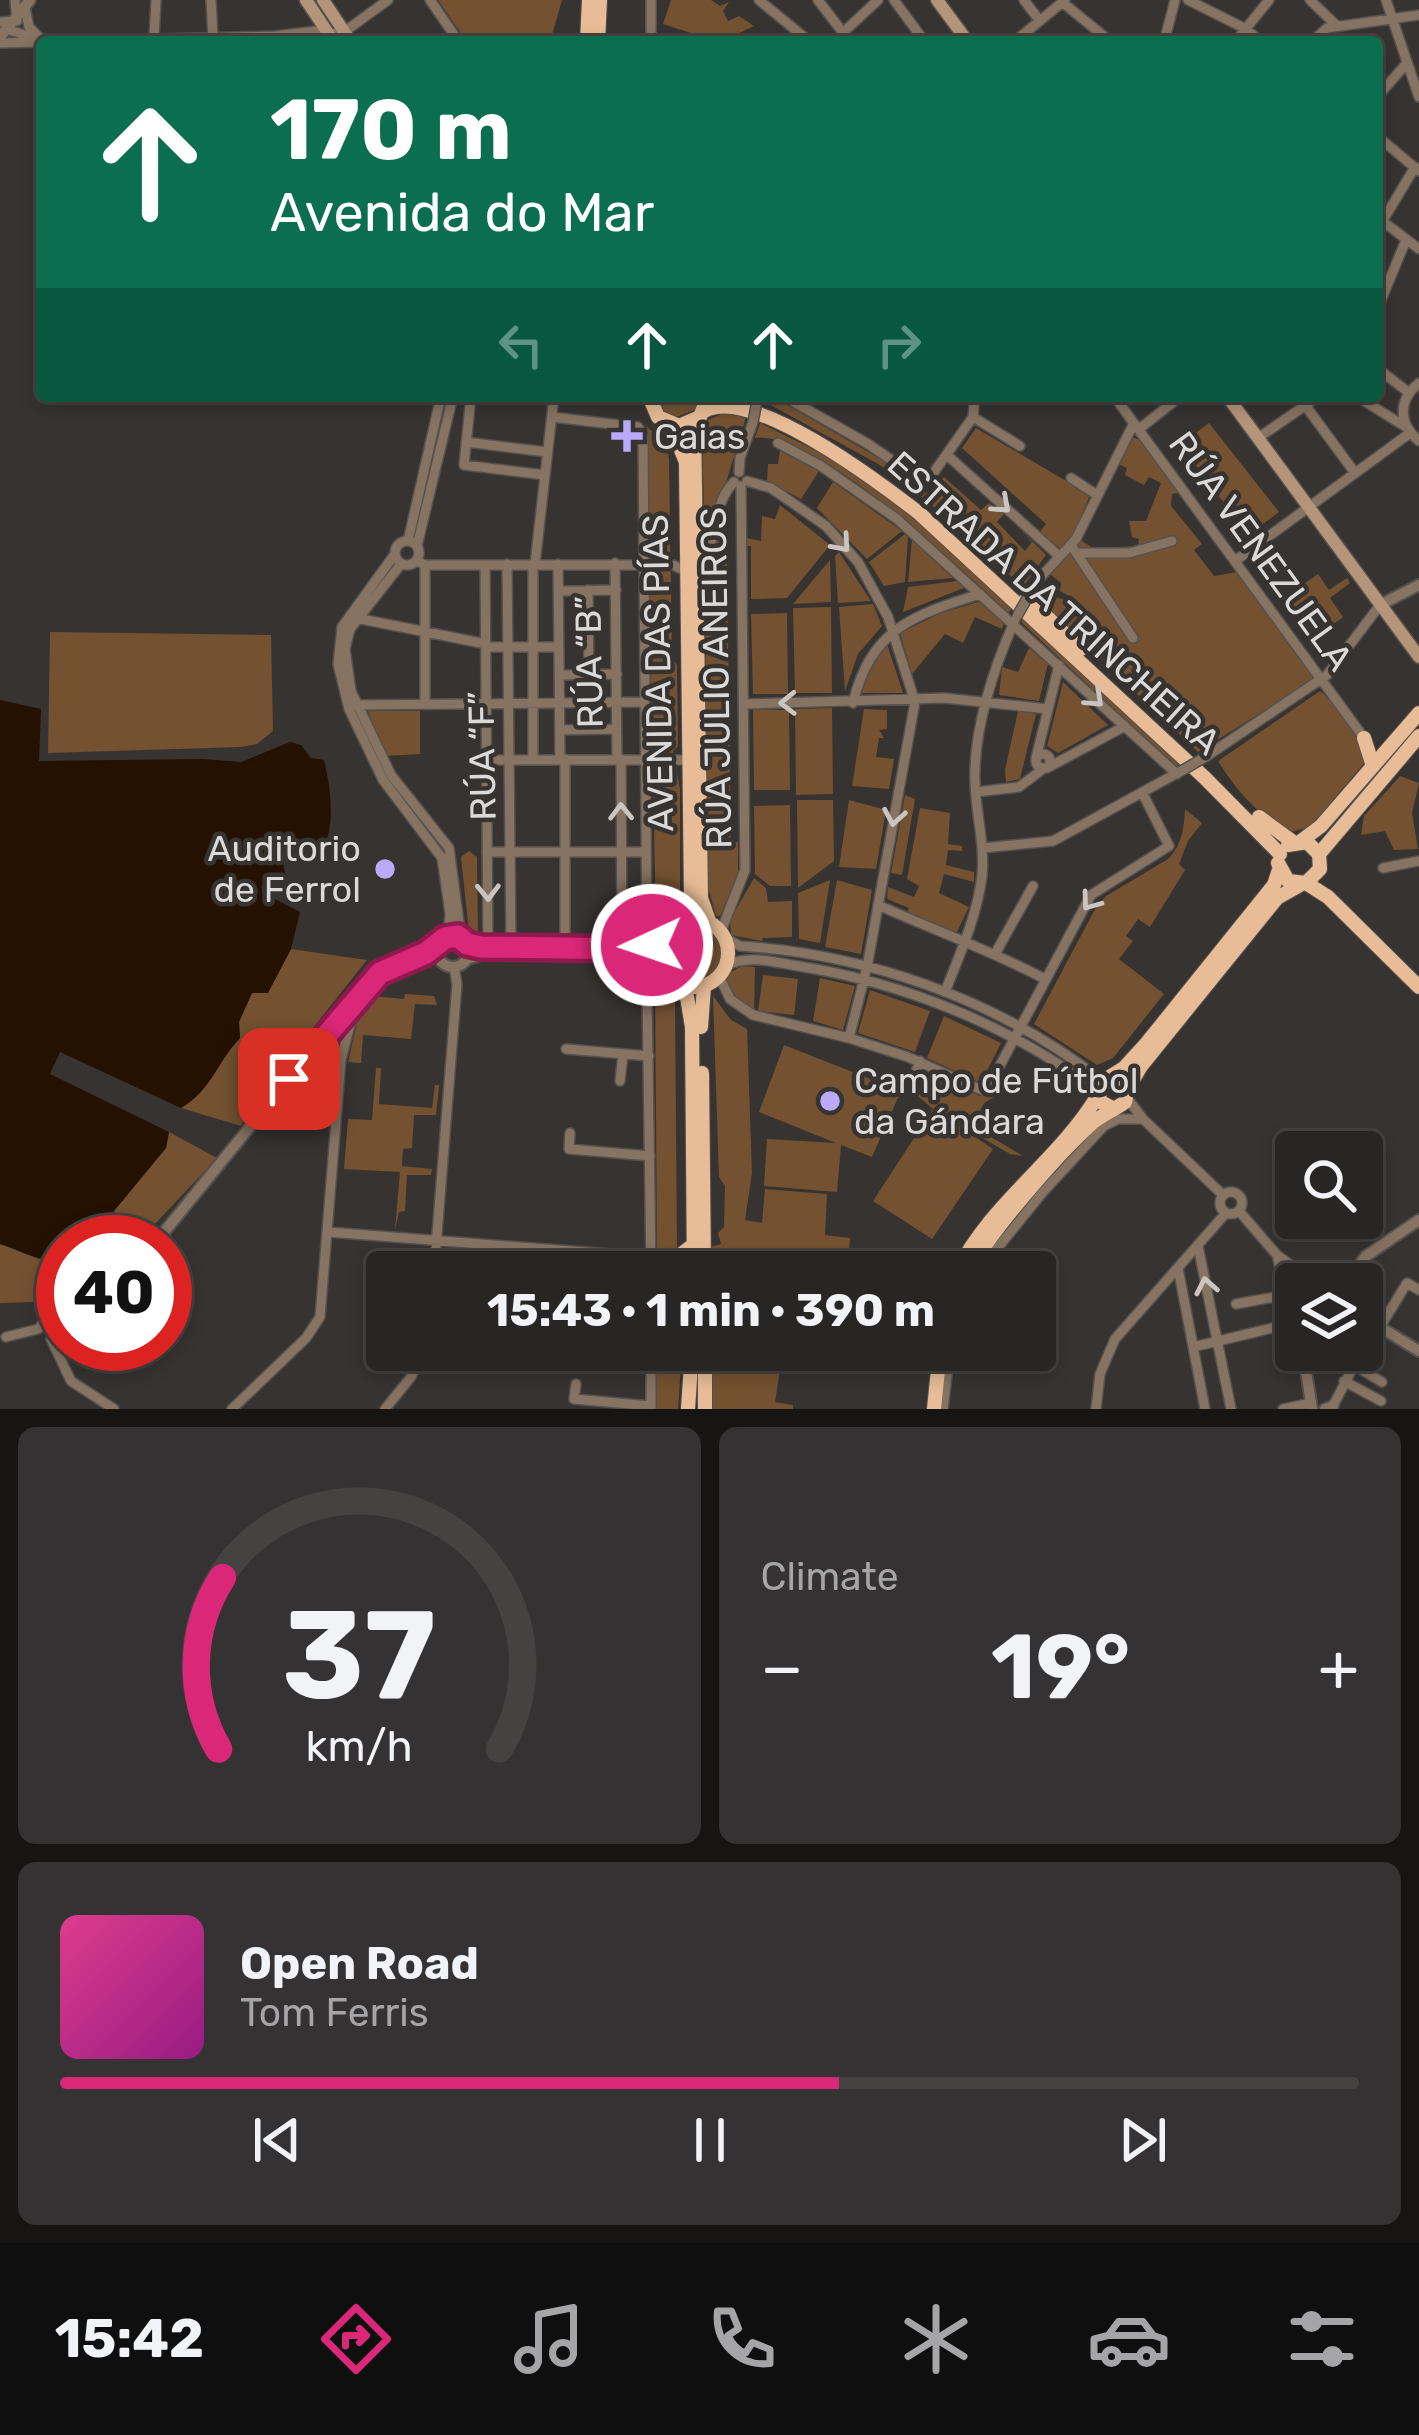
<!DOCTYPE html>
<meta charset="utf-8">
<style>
:root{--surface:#282625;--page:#343232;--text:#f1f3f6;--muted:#a5a5a7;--line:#444342;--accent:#db2777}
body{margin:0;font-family:Rubik,sans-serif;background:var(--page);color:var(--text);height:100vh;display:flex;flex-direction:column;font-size:45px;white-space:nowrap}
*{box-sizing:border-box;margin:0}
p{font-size:39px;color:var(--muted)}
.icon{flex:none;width:66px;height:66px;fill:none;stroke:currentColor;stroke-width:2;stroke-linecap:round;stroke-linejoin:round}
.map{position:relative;height:1409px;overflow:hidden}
.panel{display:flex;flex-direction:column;gap:18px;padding:18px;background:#161514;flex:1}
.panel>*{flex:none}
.top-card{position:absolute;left:36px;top:36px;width:1347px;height:366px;border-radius:12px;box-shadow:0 6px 18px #0003,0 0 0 3px var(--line);background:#0b6e4f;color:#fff;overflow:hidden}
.controls{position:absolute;left:1275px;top:1131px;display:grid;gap:24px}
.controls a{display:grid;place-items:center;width:108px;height:108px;border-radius:12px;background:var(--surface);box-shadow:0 6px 18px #0003,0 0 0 3px var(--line);font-size:60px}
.speed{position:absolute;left:36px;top:1215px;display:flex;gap:24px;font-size:60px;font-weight:700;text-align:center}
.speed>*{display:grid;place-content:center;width:156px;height:156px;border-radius:50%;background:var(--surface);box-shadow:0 6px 18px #0003,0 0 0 3px var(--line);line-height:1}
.speed .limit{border:18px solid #d22;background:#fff;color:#111}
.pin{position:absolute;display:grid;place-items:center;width:102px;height:102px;color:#fff;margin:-51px;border-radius:24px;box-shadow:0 6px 18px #0006}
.me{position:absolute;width:132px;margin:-66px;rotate:267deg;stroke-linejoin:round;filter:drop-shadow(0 0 9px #0008)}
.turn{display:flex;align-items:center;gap:42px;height:252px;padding:0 36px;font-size:54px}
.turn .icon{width:156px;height:156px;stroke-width:2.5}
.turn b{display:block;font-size:84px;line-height:102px}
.lanes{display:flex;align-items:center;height:114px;padding:0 36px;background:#0003;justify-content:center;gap:60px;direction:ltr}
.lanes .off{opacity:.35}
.big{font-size:90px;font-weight:700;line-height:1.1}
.panel .card{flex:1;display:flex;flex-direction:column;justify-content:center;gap:18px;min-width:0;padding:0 42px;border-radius:18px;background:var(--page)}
.panel .dial{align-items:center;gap:0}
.dial svg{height:312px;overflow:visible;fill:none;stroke:var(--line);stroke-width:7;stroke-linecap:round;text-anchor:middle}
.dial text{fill:var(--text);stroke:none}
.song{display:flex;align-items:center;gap:36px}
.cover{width:144px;height:144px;border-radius:18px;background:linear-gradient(135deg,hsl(330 70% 55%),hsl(310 70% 35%))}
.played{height:12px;border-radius:6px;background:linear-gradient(90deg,var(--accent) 60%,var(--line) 60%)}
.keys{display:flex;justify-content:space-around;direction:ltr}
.heat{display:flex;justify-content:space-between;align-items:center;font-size:66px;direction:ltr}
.panel .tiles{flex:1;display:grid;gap:18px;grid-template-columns:1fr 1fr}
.card:last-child{grid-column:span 2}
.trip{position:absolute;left:366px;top:1251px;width:690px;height:120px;border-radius:12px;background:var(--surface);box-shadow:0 6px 18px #0003,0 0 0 3px var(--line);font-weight:700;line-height:120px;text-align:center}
.dock{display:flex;height:192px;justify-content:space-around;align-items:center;background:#100f0f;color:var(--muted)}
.dock .icon{width:84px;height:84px}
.dock .current{color:var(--accent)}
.dock b{font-size:54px;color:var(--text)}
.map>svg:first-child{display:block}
.green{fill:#745231}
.water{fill:#251100}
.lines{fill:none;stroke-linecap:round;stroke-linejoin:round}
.minor-casing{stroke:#54514f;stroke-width:12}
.tertiary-casing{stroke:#54514f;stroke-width:14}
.secondary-casing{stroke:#54514f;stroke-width:15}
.trunk-casing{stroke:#54514f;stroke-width:16}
.minor{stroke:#867362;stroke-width:9}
.tertiary{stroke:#867362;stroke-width:10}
.secondary{stroke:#b4957a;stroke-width:12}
.trunk{stroke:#e7bc96;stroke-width:14}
.minor-bridge-casing{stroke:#54514f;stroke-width:12;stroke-linecap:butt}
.minor-bridge{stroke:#867362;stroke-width:9}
.oneway{stroke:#cbc5c1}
.route-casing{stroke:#8e194d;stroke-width:30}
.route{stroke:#db2777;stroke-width:21}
.poi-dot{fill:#b9abf7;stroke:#363331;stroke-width:4.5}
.labels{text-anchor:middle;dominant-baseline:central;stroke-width:9;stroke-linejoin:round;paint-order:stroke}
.poi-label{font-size:36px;fill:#dcdad9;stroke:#363331;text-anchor:start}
.street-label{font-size:36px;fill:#dcdad9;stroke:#363331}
</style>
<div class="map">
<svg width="1419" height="1409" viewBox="0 0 1419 1409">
<rect width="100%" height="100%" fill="#363331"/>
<path class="green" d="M438 0H562L550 42H467Z
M671 0H711L720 6 729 2 723 11 728 21 739 16 754 26 735 35 739 42H718L663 24Z
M656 396H700V397L695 410 676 417 663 411Z
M764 396H787L784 403 882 460 930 494 944 477 981 510 989 503 1004 514 997 522 1025 551 1032 542 1016 525 1046 555 1023 587 926 500 880 465 765 402Z
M724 413 746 417 705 552 702 433 708 420Z
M760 423 831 458 894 500 1013 605 1009 613C958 567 818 431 755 438Z
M1209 423 1279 512 1248 535 1189 456 1182 461 1178 446Z
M646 426 666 444 669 459 672 657 677 665 678 746 673 751 680 789V901L656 925Z
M976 428 1090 495 1072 538 1060 548 1039 533 1046 524 962 448Z
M1132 437 1140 440 1179 493 1172 494 1171 506 1202 544 1194 550 1214 576 1237 572 1315 679 1198 752 1034 596 1040 584 1058 598 1070 601 1071 597 1060 591 1061 583 1050 574 1079 539 1093 548 1138 546 1139 539 1132 537 1129 521H1146L1161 483 1149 477 1144 485 1125 475 1127 468 1118 464Z
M780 451 819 471 801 499 767 481 768 464H778Z
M833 482 902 531 867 559 817 508Z
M726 499 731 841 738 842V878L720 916H716L707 884 705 572 716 547Z
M780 505 830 545 787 598 751 599V546H745L746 538 761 541 762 516 775 519Z
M905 534 908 537 905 582 884 586 869 562Z
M912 540 953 578 908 582Z
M839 552 871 601 838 603 835 556Z
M830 560 831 602 793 604Z
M1318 574 1329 590 1347 578 1350 583 1330 598 1343 617 1327 629 1312 609 1299 618 1284 598Z
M957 581 964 588 903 612 908 587Z
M981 601 1004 623 1002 629 975 617 963 643 945 634 912 674 900 633 941 613Z
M873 604 882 626 858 654 845 691 839 607Z
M831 607 832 693H795L793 608Z
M787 613 788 694H753L751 614Z
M1025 615 1180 764 1176 767 1021 622Z
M50 632 271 635 273 731 257 744 241 747 48 753Z
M887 644 903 693H861L877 654Z
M1029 648 1048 664 1039 701 999 695 1002 667 1018 672Z
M1063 682 1108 725 1058 753 1047 746Z
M1320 691C1334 700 1362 741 1366 761L1310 827 1291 832C1259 818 1234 787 1218 761Z
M832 708 833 794 796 795 795 709Z
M753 709 789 710 790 790H754Z
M864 709 887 710V729L879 730 884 738H879L876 757 894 759 889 789 852 786Z
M368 711H420V754L385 756Z
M1018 711 1036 714 1020 779 1006 782 1005 770Z
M1400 776 1419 783 1412 813 1418 849 1394 850 1385 831 1361 835 1364 816Z
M905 795 915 799 902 875 891 873Z
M797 800H833L834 861 798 888Z
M849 800 886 810 876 869 839 867Z
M790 805 791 886H770L755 874 754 806Z
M920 808 950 813 948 844 962 846V851L948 850 946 865 974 872V882L944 874 939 893 969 907 956 934 906 915 909 908 887 899 888 887 914 897 919 886 907 879Z
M1185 809 1202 823 1188 841 1179 864 1185 870 1150 927 1138 919 1126 936 1133 941 1119 959 1164 994 1113 1058 1097 1065 1034 1024 1094 911 1106 896 1168 859C1182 845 1184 828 1185 809Z
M469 851 477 857 478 933 469 932 461 857Z
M754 878 766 888 768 902 792 901V937L763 938 762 941 731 935 730 920Z
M830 880 820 943 799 939 798 893Z
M837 880 872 890 861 954 825 947Z
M664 953a29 29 0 1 1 58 0a29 29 0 1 1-58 0Z
M291 949 367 960 258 1097 241 1126 181 1108C212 1090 216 1063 240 1038L239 1022 252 993 268 992Z
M742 966 755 967 754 1011 732 995 726 982 728 974Z
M763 975 798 979 794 1015 758 1011Z
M820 978 855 986 843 1030 813 1021Z
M655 980 675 1002 677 1251 657 1248Z
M870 990 930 1011 915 1052 858 1033Z
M405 994 434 996 437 1005 415 1004 411 1039 363 1035 361 1063 348 1062 359 1014 372 996 404 999Z
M713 996 731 1020 747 1029 752 1173 745 1220 762 1223 765 1189 827 1194 825 1235 850 1238 847 1272H710V1247L721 1244 718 1233 724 1227 725 1186 719 1177Z
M944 1016 1001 1043 981 1083 927 1058Z
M784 1045 901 1091 872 1157 841 1145 837 1192 764 1186 767 1139 836 1143 759 1112Z
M376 1068H381L379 1104 432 1108 435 1085H439L436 1115H414L412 1148 403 1149 402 1166 432 1169 431 1175H407L405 1211 399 1212 395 1230 400 1172 344 1169 348 1119 372 1120Z
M923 1069 980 1096H996L984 1103 974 1127 1023 1156 1010 1154 940 1113 993 1149 932 1239 873 1201 933 1109 913 1092Z
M169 1132 217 1158 138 1242H87L166 1148Z
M0 1244 39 1259 63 1258V1301L0 1303Z
M656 1350H682L678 1409H655Z
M710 1350H783L775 1402 793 1405V1409H711Z"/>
<path class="water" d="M0 700 41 709 39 761 203 759 241 762 290 742 301 745 311 758 324 760C331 789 335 820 324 849L280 848 285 873 261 886 263 893 300 912 291 949 268 993H252L239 1022 240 1038C216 1063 212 1090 181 1108L60 1052 50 1074 169 1132 166 1148 92 1238 87 1242H63V1258C41 1265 22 1250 0 1244Z"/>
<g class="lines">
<defs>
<path id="minor" d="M211 0 213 38
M430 0 459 42
M651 0V42
M759 0 810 42
M818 0 850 42
M894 0 925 42
M1024 0 1040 21
M1188 0 1246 29 1261 42
M1310 0 1337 26
M1386 0 1419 97
M1062 2 1111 42
M25 8 29 27 40 38
M0 22 17 21 15 0
M9 30 38 39
M344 32 388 0
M293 38 313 42
M154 39 156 0
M833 42 878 0
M1014 42 1065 0
M1164 42 1175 0
M1235 42 1269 0
M1312 42 1327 28 1419 15
M0 43 275 36 316 31 337 34 345 42
M1377 97 1407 63
M1377 136 1419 171
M1377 217 1419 249
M1382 222 1415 167
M1377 310 1406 240
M1377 368 1408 392
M1419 383C1398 400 1398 423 1419 441
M471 396 464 465 545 475
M1114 396 1364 738
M1356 396 1406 427
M787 398 868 444 921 480 932 475 973 417 975 396
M1305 405 1355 473
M552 417 638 427 643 436 647 947
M973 417 1020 446
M1139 429 1181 396
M1258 438 1319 396
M466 442 547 452
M778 443 821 466 897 519 1177 774
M947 455 1058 555
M739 472 740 458 753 422
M1071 478 1097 495
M747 481 771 488 826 526 858 562 888 617 915 702 867 967 849 1038
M395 553a12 12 0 1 1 24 0a12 12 0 1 1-24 0Z
M408 541 441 396
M1071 545 1133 638
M417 546 453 396
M1078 553H1129L1172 541
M395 554 342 627 338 664 349 709 383 780 442 858 450 914 448 936
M417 561 425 565H673L688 572
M1235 561 1410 433
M615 563 617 759
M401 564 350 629 345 649 351 691 391 775 449 848 461 937
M507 564 511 948
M533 564V759
M535 564 554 396
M558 564 560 759
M485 565 488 947
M698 568C719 542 711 505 734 482
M1037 581 1076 539 1134 423
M588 590 589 675
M559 591 616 590
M356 618 486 644
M486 647H559
M559 675 617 674
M425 703V565
M853 703C871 629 913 615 980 594
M744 704 944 698 1048 709
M356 705 645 702
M560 730 617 729
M1036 761a7 7 0 1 1 14 0a7 7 0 1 1-14 0Z
M1207 756 1327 675 1380 605
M1036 758 1059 665
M565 759V948
M621 759 622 948
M487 760H689
M1047 768 1125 726
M976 792 1019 787 1043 769
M983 848 1053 841 1181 771
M487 852H646
M1383 868 1419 861
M878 905C934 930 990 950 1045 979
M721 931 745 870 741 486
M725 938 740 946C866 954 995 999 1096 1076L1107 1079
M995 954 1033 886
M621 958 639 971 647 992 651 1272
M725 966C747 954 774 962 798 966 905 983 1011 1026 1097 1091
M719 976 730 999 753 1015 849 1038 908 1057 982 1090 988 1088 1091 895 1169 846 1142 792
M945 992C960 954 977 916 982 876 985 844 976 814 975 783 973 730 994 667 1015 620
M566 1049 649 1056
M310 1053 329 1050 341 1060
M620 1081 623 1054
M910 1087 920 1061
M1127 1098 1143 1119 1223 1195
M570 1133 569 1149 650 1156
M1220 1203a11 11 0 1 1 22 0a11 11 0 1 1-22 0Z
M1239 1211 1277 1255 1317 1284
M328 1232 675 1259
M1198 1246 1231 1409
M1277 1255 1296 1336
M1178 1268 1205 1409
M434 1272 457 984 454 967
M978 1272 1043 1192 1104 1126 1118 1119H1143
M1236 1304 1286 1295
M1380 1327 1407 1283 1419 1290
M6 1337 38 1329 46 1320 63 1323
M51 1339 71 1381 114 1409
M1193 1347 1293 1323
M651 1350V1409
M1299 1350 1302 1359
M1362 1350 1376 1325
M1344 1381 1381 1401
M1382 1382 1362 1370 1384 1330
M576 1384 574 1399 651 1406
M1333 1406 1362 1350
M232 1409 306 1338 320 1317 341 1060 350 1025 369 989
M385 1409 411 1377 424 1350
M943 1409 950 1350
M1096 1409 1100 1374 1115 1339 1226 1213
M1283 1409 1311 1403"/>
<path id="tertiary" d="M0 37 30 0
M1380 605 1419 585
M437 951a16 16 0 1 1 32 0a16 16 0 1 1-32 0Z
M468 944 481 947 636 949 652 945 663 936
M608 956 640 957 663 968
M467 959 481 955H553
M156 1242 360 992C387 963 414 964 440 942
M1346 1284 1366 1256 1419 1220
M1362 1316 1419 1351
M1312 1409 1306 1371 1313 1350
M1325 1409 1333 1406"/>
<path id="secondary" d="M306 0 334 42
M323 0 351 42
M937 0 968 42
M1227 396 1419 657"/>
<path id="trunk" d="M587 42 589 0
M598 42 600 0
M649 396 658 417 679 426 700 417 708 396
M704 411C752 385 880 483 919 513L1205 778 1280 854
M694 421 701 898 709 921
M671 425 686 462 691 897 687 914 680 921
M1027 598 1081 649
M1364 738 1373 766
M1259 817 1293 842
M1301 841 1321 826 1419 713
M1288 845 1307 842 1319 854 1320 869 1306 883
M1319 854 1419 736
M1278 863 1288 881 1306 883 1328 897 1419 987
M660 953a34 34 0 1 1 68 0a34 34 0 1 1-68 0Z
M678 983 687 997 692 1027 694 1272
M701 1027 704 986
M702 1073 704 1272
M1127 1090 1141 1066 1277 898 1300 885
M1114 1109 1099 1101 1100 1083 1124 1068 1146 1044 1274 885 1279 870
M693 1245 675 1259 694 1271
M957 1272C990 1204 1058 1161 1097 1097
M969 1272C989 1232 1058 1154 1092 1123 1102 1115 1114 1110 1125 1102L1127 1093 1124 1084
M705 1350V1409
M688 1409 692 1350
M934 1409 940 1350"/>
</defs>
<use href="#minor" class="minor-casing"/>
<use href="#tertiary" class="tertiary-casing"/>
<use href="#secondary" class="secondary-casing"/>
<use href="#trunk" class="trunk-casing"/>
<use href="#minor" class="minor"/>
<use href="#tertiary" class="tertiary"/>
<use href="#secondary" class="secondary"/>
<use href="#trunk" class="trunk"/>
<defs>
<path id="minor-bridge" d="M753 422 758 396
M1017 616 1037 581
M1183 770 1207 756"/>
</defs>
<use href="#minor-bridge" class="minor-bridge-casing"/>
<use href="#minor-bridge" class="minor-bridge"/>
</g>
<defs><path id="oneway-chevron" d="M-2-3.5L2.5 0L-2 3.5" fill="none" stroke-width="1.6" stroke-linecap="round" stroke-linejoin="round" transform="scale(3)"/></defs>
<g class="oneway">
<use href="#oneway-chevron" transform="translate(1002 505) rotate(42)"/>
<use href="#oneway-chevron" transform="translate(842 544) rotate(49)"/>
<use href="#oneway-chevron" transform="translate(1095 699) rotate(43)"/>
<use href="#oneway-chevron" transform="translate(788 703) rotate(179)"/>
<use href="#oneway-chevron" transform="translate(621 812) rotate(-91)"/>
<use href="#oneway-chevron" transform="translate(894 817) rotate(100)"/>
<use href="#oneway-chevron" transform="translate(488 892) rotate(89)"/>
<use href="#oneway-chevron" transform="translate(1090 902) rotate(126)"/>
<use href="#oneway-chevron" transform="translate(1206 1286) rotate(-101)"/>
</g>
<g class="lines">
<defs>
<path id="route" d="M289 1079 380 973 426 953 445 938 458 936 467 944 481 947 636 949 652 945"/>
</defs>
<use href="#route" class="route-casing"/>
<use href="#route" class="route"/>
</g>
<g class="poi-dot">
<path d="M621 418h12v12h12v12h-12v12h-12v-12h-12v-12h12z"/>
<circle cx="385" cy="869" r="12"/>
<circle cx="830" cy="1101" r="12"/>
</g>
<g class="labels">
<g class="poi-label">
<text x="654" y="436">Gaias</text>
<text x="361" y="848" text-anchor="end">Auditorio<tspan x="361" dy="41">de Ferrol</tspan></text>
<text x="854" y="1080">Campo de Fútbol<tspan x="854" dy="41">da Gándara</tspan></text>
</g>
<g class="street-label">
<text transform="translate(1261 551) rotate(54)">RÚA VENEZUELA</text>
<text transform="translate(1054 603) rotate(42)">ESTRADA DA TRINCHEIRA</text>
<text transform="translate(589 662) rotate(-91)">RÚA “B”</text>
<text transform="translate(658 673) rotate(-91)">AVENIDA DAS PÍAS</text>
<text transform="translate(716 678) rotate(-91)">RÚA JULIO ANEIROS</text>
<text transform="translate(482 756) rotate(-91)">RÚA “F”</text>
</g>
</g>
</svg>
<div class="controls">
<a><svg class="icon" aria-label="search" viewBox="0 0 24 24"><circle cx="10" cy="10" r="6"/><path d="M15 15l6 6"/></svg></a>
<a><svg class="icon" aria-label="layers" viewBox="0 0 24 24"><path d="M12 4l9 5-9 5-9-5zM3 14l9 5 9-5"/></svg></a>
</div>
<div class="speed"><div class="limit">40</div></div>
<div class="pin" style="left:289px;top:1079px;background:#d93025"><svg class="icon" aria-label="arrive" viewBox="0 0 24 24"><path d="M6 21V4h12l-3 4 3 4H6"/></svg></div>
<svg class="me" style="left:652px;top:945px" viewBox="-20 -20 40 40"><circle r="17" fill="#db2777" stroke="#fff" stroke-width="3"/><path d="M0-11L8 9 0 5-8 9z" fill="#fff"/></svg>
<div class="trip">15:43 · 1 min · 390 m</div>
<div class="top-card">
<div class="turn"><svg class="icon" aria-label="ahead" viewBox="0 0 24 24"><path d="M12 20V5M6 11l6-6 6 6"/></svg><div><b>170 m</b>Avenida do Mar</div></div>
<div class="lanes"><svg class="icon off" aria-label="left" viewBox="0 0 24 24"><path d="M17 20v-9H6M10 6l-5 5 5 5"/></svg><svg class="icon" aria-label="ahead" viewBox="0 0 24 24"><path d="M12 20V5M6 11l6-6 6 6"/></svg><svg class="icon" aria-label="ahead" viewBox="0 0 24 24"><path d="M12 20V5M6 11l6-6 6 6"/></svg><svg class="icon off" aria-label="right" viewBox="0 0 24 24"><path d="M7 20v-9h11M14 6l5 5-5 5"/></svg></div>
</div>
</div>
<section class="panel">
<div class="tiles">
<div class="card dial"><svg viewBox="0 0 100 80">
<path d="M14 69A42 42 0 1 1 86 69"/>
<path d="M14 69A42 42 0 0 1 15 25" stroke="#db2777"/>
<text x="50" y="56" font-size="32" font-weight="700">37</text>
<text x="50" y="72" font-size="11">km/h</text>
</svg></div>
<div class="card"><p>Climate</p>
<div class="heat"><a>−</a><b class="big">19°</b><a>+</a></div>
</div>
<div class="card">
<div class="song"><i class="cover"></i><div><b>Open Road</b><p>Tom Ferris</p></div></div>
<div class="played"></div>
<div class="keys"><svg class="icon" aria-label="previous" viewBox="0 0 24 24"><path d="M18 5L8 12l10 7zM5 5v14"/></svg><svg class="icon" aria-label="pause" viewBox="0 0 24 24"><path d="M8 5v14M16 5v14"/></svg><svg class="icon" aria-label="next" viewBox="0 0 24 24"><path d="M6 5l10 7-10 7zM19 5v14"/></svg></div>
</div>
</div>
</section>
<nav class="dock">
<b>15:42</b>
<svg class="icon current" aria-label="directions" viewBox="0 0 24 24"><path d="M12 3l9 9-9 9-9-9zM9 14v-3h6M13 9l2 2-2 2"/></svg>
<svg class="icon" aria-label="music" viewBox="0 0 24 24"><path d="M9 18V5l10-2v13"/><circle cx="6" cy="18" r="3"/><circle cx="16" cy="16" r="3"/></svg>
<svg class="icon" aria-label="phone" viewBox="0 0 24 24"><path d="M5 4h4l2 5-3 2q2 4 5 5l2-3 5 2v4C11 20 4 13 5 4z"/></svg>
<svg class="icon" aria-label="climate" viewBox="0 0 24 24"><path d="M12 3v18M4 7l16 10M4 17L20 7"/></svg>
<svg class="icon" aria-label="car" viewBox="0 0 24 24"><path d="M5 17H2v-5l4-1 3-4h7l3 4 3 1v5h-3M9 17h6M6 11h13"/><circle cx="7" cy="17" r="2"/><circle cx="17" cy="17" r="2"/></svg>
<svg class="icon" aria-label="filters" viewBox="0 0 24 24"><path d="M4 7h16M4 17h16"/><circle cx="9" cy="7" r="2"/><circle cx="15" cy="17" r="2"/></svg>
</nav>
